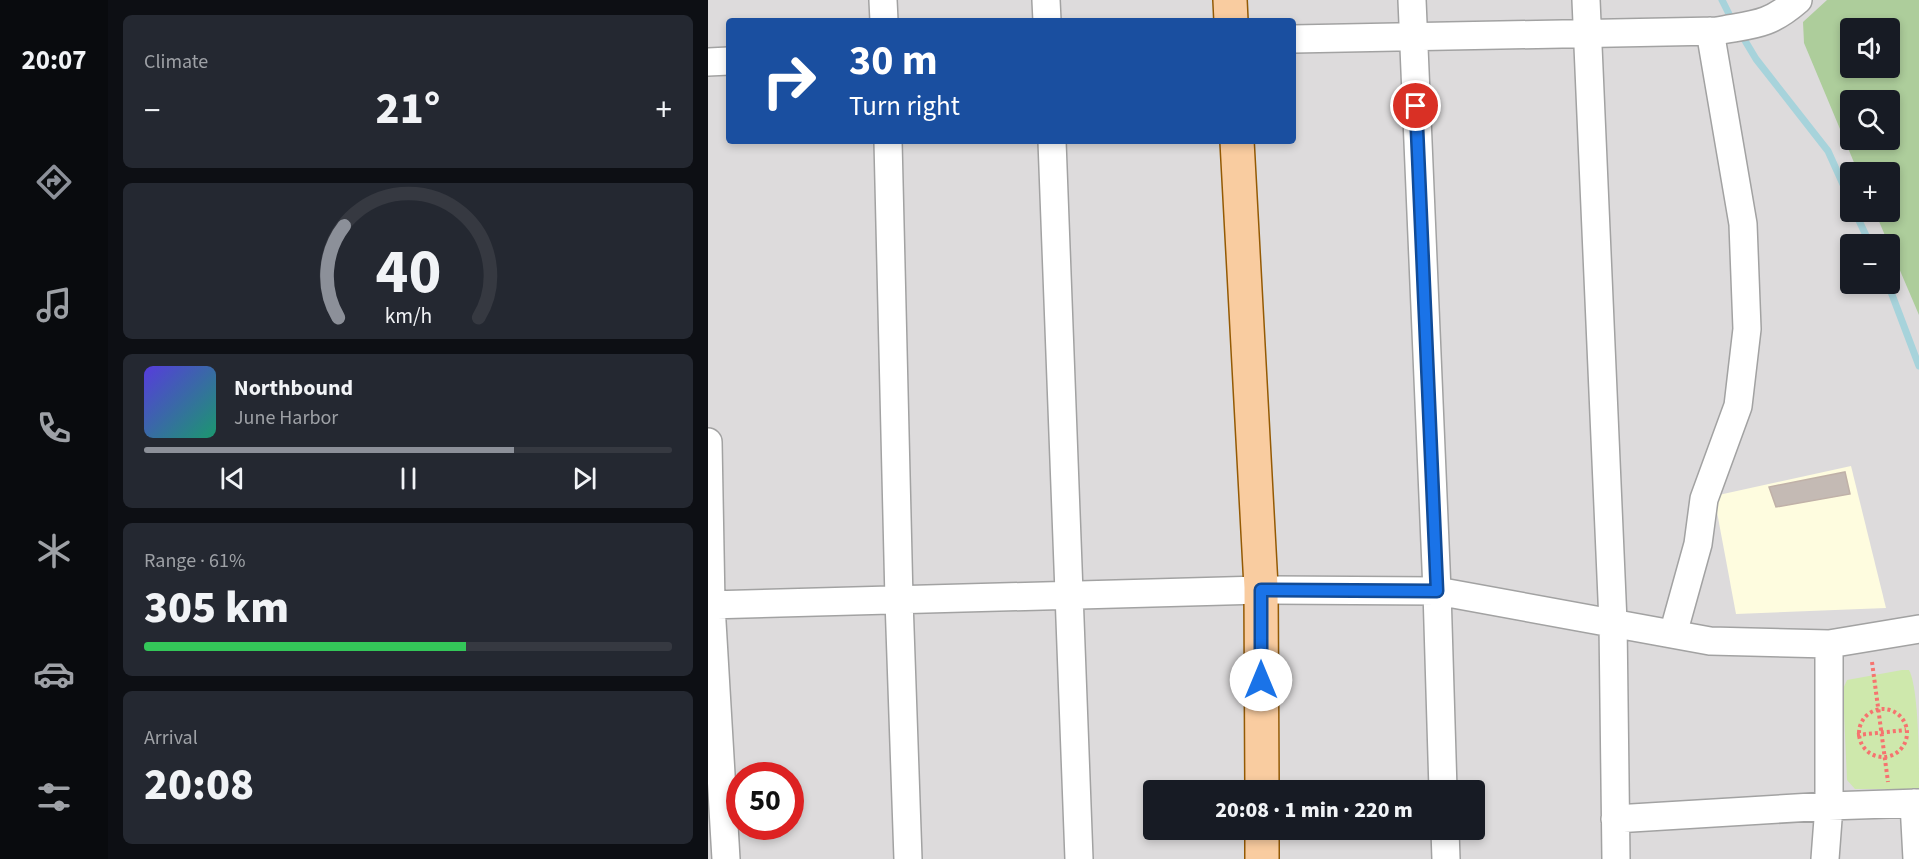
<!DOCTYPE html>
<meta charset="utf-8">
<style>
:root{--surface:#171b24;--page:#242831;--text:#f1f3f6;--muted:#9ea1a6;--line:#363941;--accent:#8c9099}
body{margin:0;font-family:"Source Sans 3",sans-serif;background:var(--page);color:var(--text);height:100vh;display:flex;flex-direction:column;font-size:22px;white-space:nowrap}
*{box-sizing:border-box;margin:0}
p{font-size:20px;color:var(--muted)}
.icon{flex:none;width:33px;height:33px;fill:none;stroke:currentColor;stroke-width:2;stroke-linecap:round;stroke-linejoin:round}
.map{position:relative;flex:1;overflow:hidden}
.sheet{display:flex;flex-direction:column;gap:15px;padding:15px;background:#0d0f14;width:600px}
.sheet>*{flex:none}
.top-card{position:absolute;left:18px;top:18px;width:570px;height:126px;border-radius:6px;box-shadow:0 3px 9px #0003;background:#1a4fa0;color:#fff;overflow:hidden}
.tools{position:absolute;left:1132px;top:18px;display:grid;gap:12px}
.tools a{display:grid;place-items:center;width:60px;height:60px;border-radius:6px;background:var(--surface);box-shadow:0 3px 9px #0003;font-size:30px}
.speed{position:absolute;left:18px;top:762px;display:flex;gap:12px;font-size:30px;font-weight:700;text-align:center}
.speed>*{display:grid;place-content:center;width:78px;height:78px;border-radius:50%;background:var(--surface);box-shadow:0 3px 9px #0003;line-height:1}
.speed .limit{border:9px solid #d22;background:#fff;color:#111}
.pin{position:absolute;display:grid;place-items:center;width:51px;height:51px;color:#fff;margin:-26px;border:3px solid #fff;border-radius:50%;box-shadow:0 2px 6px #0007}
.me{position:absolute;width:66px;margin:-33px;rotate:0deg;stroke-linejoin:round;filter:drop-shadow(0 0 4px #0008)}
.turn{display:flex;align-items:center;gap:21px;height:126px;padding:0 24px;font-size:27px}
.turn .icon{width:78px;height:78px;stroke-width:2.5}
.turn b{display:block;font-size:42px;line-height:51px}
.big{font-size:45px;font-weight:800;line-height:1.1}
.sheet .tile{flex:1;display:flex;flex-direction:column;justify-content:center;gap:9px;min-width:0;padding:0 21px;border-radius:9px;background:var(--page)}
.sheet .dial{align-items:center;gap:0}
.dial svg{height:156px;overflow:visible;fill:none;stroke:var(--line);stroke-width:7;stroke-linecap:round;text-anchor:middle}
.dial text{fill:var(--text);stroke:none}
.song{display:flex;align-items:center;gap:18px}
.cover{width:72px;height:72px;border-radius:9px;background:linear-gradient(135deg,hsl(250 70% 55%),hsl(160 70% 35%))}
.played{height:6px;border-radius:3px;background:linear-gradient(90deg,var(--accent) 70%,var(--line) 70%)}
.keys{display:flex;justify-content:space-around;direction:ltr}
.heat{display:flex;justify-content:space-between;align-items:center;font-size:33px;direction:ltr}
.charge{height:9px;border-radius:4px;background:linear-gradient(90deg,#34c759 61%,var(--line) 0)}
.trip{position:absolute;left:435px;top:780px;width:342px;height:60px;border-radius:6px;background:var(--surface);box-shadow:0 3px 9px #0003;font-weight:800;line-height:60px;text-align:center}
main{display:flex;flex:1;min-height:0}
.tabs{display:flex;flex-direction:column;width:108px;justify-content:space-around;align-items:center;background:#090b0e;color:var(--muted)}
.tabs .icon{width:42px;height:42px}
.tabs .selected{color:var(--accent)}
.tabs b{font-size:27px;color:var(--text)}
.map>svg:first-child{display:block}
.residential{fill:#dddbdc;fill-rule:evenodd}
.education{fill:#fefcdf}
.grass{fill:#cee8ac}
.forest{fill:#adcd9b;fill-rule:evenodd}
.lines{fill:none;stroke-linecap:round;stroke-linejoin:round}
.stream{stroke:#a7d3db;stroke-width:7}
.building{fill:#c4bab4;stroke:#c0b1a8;stroke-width:1.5}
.minor-casing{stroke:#a2a2a2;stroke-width:30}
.major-casing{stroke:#945a04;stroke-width:36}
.path{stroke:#f6736f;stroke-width:4;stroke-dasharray:3 3;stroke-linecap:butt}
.minor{stroke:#fff;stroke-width:27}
.major{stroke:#f9cca0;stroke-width:33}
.route-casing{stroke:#114b97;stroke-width:15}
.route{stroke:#1a73e8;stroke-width:10}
</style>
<main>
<nav class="tabs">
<b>20:07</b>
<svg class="icon selected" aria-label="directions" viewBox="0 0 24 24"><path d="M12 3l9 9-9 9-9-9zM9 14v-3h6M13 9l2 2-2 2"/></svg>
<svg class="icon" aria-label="music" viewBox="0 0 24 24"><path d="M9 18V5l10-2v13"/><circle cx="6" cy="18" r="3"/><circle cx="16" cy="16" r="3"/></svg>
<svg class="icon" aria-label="phone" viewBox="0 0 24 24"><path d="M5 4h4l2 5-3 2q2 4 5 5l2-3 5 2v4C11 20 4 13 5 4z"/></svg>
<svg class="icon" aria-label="climate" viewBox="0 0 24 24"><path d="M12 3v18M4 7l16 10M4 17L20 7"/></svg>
<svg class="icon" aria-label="car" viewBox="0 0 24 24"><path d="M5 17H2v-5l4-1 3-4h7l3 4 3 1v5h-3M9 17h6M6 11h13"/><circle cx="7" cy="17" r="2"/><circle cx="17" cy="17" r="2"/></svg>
<svg class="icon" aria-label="filters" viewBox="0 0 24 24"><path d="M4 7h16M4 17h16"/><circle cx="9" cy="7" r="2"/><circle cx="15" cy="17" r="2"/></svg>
</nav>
<section class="sheet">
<div class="tile"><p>Climate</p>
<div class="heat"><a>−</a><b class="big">21°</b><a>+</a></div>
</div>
<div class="tile dial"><svg viewBox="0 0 100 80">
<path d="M14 69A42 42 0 1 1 86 69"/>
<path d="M14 69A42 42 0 0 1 17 22" stroke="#8c9099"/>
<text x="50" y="56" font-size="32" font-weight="700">40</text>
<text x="50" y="72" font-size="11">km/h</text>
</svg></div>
<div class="tile">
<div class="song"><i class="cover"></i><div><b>Northbound</b><p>June Harbor</p></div></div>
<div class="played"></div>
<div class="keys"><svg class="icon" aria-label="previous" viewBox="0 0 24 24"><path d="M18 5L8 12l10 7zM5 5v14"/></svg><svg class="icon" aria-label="pause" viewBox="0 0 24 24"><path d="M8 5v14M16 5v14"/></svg><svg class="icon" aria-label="next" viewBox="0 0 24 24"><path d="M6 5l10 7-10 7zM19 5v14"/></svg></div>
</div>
<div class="tile"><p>Range · 61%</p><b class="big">305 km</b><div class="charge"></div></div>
<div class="tile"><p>Arrival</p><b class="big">20:08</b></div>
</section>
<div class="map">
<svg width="1211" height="859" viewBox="0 0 1211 859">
<rect width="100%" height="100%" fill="#efebe5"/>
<path class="residential" d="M0 0H1211V859H0ZM21 21H585V141H21ZM1143 28H1182V68H1143ZM1143 100H1182V140H1143ZM1143 172H1182V212H1143ZM1143 244H1182V284H1143ZM32 776H82V826H32ZM446 790H766V830H446Z"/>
<path class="education" d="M1143 466 1178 608 1028 614 1006 496Z"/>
<path class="grass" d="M1194 670H1201C1211 689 1211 762 1211 789H1147L1139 780 1135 689 1139 680Z"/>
<path class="forest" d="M1119 0H1211V315L1167 212H1182V172H1150L1096 43 1095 22ZM1143 28H1182V68H1143ZM1143 100H1182V140H1143Z"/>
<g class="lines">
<path class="stream" d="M1014 0 1025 22
M1033 34 1048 59 1120 151 1143 202
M1147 212 1162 244
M1180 284 1211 366"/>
</g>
<path class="building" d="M1137 472 1142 494 1068 507 1061 487Z"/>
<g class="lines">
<defs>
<path id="minor" d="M175 0 176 21
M338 0 339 21
M704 0 729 591 735 790
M878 0 905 622 908 859
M585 39 1009 31C1046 24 1060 26 1090 0
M0 62 21 61
M180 141 191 600 200 859
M344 141 371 859
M0 442 3 605 18 859
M0 605 553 590 729 591 1002 641 1121 644 1211 629
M965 634 990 544 996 499 1030 406 1039 329 1035 224 1002 31
M1206 803 1209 859
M907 819 1121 806 1211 803
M737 830 738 859
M1117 859 1121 806V644"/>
<path id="major" d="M522 0 523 21
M529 141 553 587 554 790
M554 830V859"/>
</defs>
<use href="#minor" class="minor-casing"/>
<use href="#major" class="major-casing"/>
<path class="path" d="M1164 662 1180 782
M1151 733a24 24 0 1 1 48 0a24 24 0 1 1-48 0Z
M1149 735 1198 730"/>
<use href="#minor" class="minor"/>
<use href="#major" class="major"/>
</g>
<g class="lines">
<defs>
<path id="route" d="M553 680V590L729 591 708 106"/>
</defs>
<use href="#route" class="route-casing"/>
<use href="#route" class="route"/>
</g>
</svg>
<div class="tools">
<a><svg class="icon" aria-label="sound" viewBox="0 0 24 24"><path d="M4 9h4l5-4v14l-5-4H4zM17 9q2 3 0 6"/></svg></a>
<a><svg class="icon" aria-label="search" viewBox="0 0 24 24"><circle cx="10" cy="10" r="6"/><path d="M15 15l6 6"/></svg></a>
<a>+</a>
<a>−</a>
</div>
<div class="speed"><div class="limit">50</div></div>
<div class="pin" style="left:708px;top:106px;background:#d93025"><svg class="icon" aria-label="arrive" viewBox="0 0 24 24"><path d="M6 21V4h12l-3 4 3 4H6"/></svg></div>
<svg class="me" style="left:553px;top:680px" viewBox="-20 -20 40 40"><circle r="19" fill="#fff"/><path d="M0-13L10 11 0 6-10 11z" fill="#1a73e8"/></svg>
<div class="trip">20:08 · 1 min · 220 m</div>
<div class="top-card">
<div class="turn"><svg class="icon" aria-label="right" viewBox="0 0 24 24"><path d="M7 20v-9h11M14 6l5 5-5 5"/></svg><div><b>30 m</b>Turn right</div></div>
</div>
</div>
</main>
